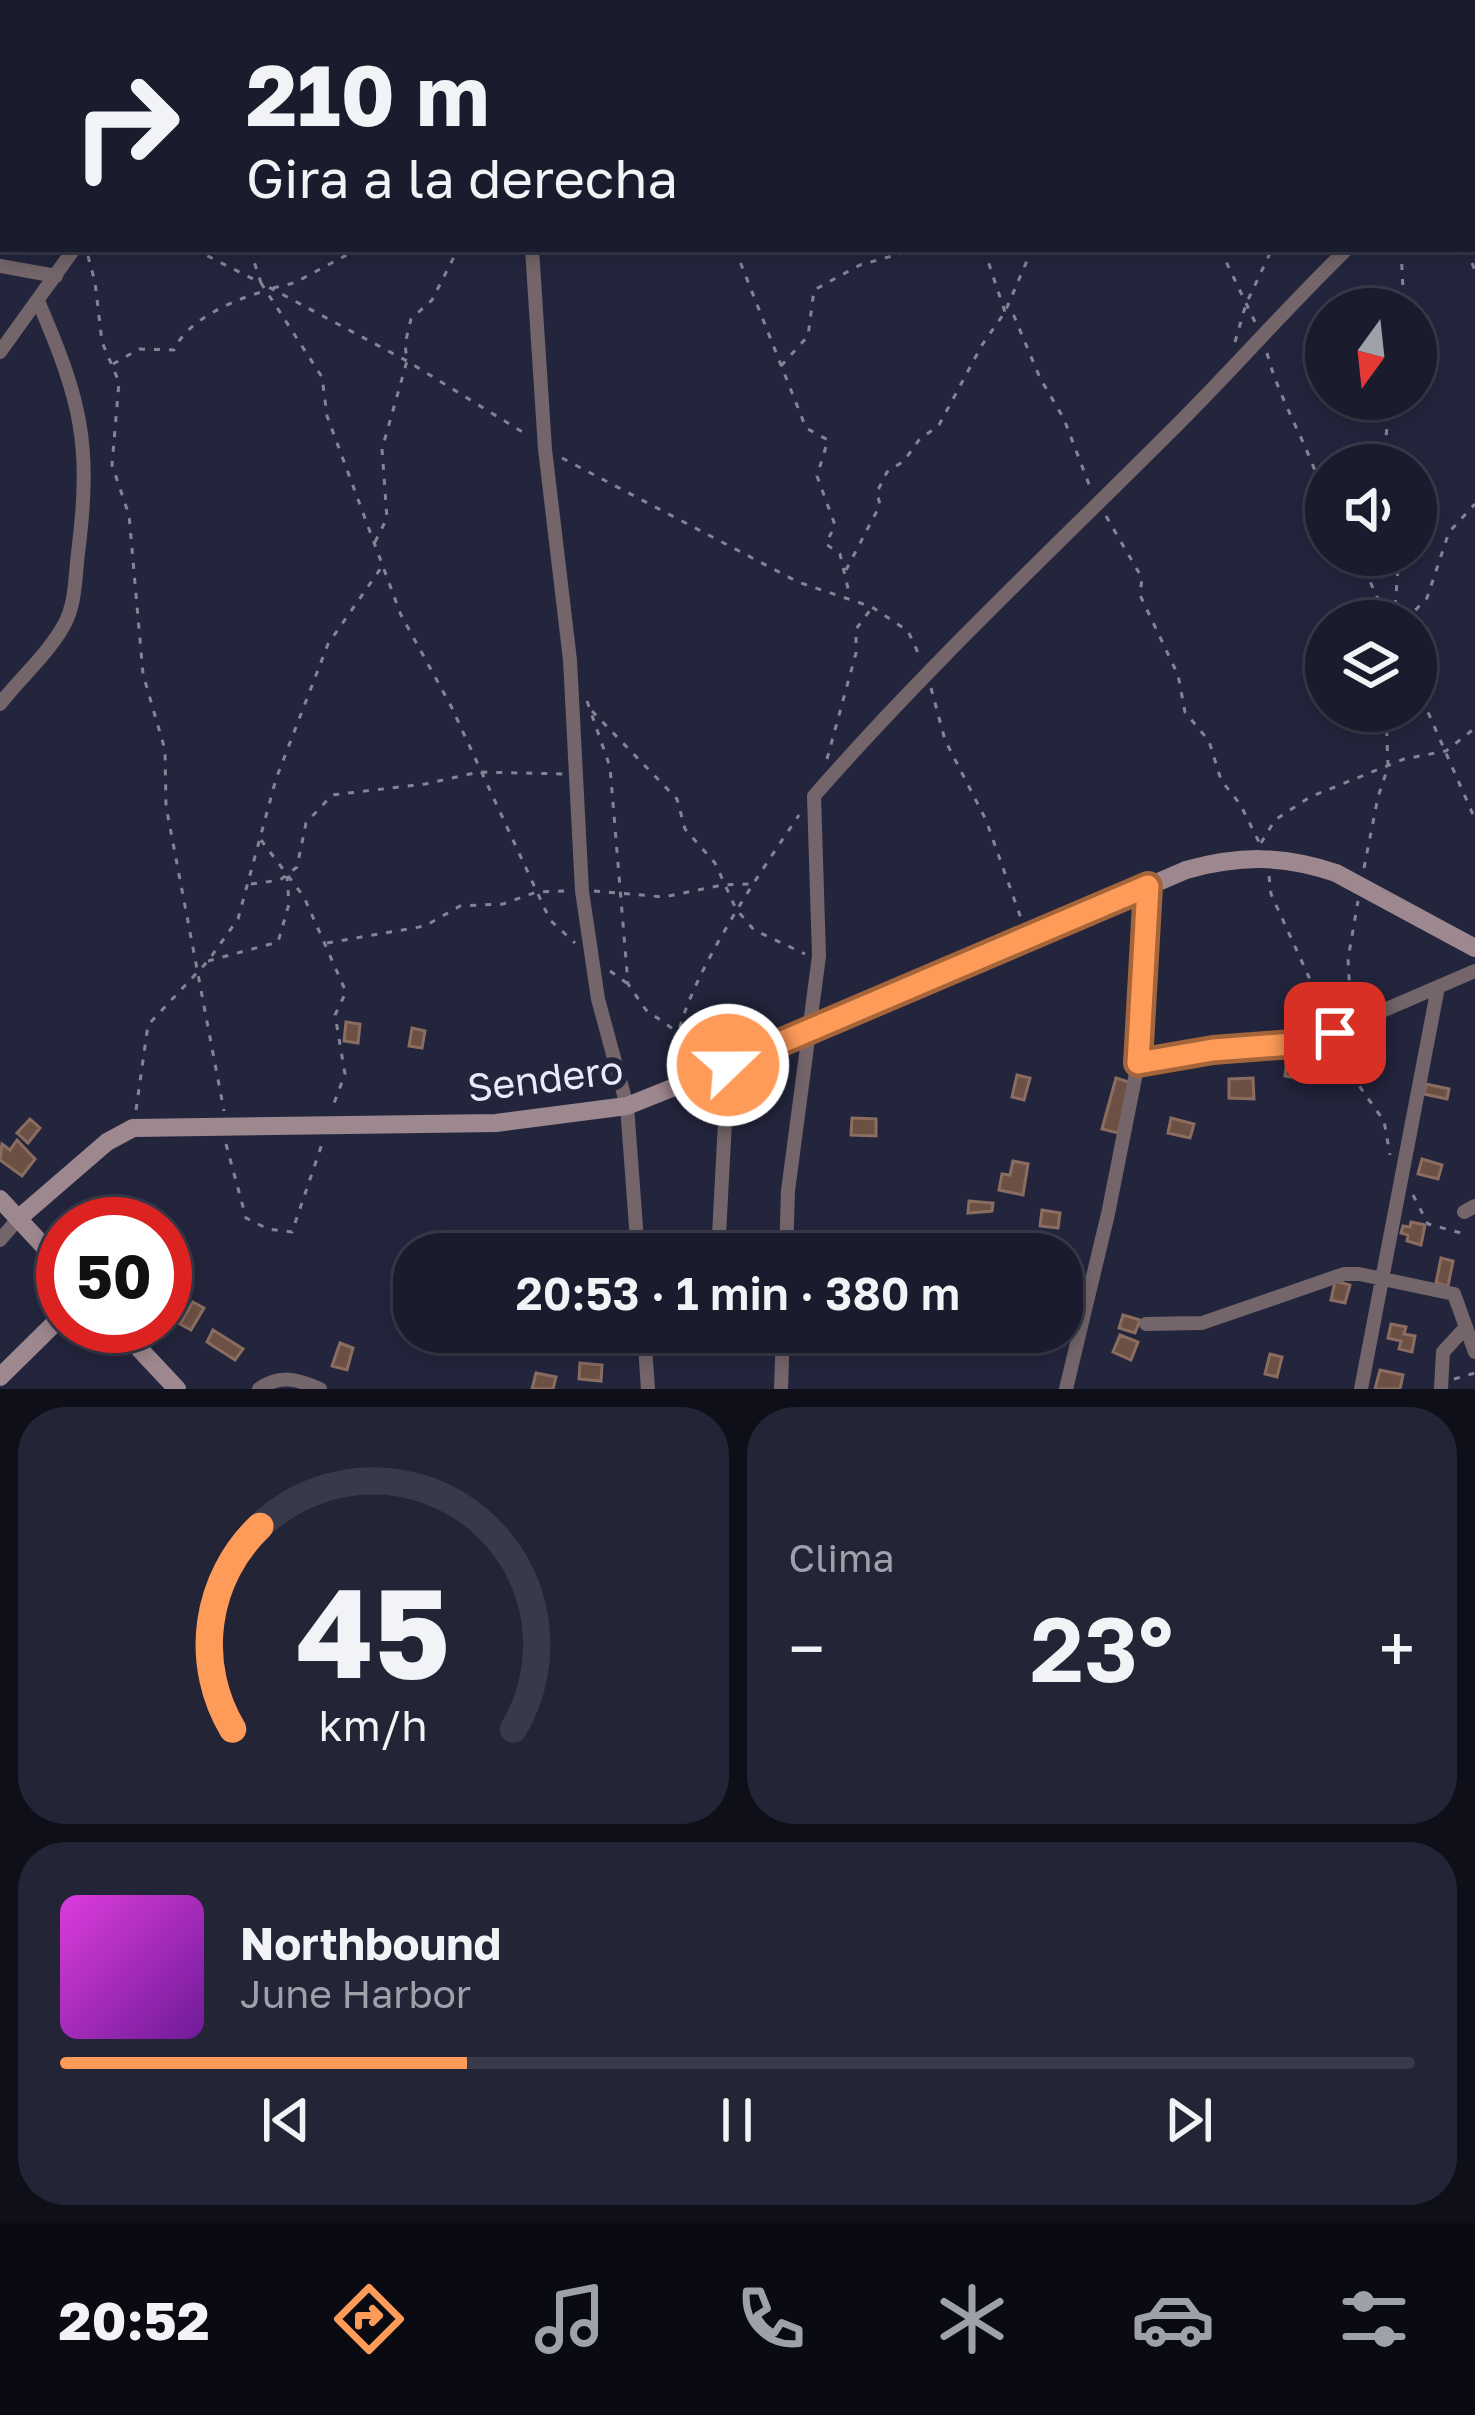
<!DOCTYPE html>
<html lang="es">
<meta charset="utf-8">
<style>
:root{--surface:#1a1c2e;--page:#232536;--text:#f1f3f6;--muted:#9fa1aa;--line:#383a4a;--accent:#fe9b59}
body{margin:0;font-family:"Golos Text",sans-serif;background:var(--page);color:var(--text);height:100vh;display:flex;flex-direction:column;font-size:45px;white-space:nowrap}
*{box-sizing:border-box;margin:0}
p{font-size:39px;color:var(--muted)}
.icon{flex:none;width:66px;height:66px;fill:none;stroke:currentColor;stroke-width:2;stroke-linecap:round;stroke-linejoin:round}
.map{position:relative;height:1389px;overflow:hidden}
.sheet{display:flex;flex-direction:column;gap:18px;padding:18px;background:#0e0f19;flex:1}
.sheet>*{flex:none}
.banner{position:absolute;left:0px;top:0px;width:1476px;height:252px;box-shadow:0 6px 18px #0003,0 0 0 3px var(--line);background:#1a1c2e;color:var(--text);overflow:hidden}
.needle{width:78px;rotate:195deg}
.controls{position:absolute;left:1305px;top:288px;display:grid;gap:24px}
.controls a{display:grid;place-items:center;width:132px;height:132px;border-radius:50%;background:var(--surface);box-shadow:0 6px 18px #0003,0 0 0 3px var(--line);font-size:60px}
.speed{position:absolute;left:36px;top:1197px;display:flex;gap:24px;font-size:60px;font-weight:700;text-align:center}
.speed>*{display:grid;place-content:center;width:156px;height:156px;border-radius:50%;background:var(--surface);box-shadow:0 6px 18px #0003,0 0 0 3px var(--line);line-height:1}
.speed .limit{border:18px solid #d22;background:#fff;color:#111}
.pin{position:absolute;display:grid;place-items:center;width:102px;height:102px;color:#fff;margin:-51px;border-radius:24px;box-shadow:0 6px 18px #0006}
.me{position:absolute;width:132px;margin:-66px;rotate:68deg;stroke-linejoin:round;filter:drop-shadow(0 0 9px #0008)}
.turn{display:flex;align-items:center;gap:42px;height:252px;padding:0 48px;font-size:54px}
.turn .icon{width:156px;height:156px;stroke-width:2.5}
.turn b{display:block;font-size:84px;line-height:102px}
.big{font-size:90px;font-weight:600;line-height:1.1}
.sheet .widget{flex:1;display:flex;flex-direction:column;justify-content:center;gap:18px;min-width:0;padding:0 42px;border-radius:48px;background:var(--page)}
.sheet .dial{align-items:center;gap:0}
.dial svg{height:312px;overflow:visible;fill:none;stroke:var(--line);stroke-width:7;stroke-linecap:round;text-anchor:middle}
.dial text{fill:var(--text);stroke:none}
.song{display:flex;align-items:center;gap:36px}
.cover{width:144px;height:144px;border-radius:18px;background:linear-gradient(135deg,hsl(300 70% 55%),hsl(280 70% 35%))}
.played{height:12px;border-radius:6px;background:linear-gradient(90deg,var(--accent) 30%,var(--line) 30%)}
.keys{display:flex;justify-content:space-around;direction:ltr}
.heat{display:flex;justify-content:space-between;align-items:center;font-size:66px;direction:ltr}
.sheet .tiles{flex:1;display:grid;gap:18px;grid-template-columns:1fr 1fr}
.widget:last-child{grid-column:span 2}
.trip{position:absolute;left:393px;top:1233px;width:690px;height:120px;border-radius:48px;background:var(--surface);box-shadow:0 6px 18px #0003,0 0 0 3px var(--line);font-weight:600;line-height:120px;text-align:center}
.dock{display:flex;height:192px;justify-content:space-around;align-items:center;background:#0a0b12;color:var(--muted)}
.dock .icon{width:84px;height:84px}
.dock .current{color:var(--accent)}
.dock b{font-size:54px;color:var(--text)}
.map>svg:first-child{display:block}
.building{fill:#6c5044;stroke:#8b6c60;stroke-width:3}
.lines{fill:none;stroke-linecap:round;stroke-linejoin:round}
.path{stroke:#828498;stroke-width:3;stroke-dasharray:6 9;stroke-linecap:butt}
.lane{stroke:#73656a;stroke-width:6}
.street{stroke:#73656a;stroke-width:14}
.secondary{stroke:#9e888f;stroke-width:18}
.route-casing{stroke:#a5653a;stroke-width:30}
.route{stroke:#fe9b59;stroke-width:21}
.labels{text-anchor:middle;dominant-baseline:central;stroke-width:12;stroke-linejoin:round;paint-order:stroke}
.street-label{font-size:39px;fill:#e9ebfb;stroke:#23253d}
</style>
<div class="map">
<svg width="1475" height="1389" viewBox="0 0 1475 1389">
<rect width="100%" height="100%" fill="#23253d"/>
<path class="building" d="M346 1022 360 1024 358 1043 344 1041Z
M412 1028 425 1031 422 1048 409 1046Z
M1288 1051 1302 1053 1298 1078 1285 1076Z
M1017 1075 1030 1078 1024 1100 1012 1097Z
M1116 1078 1132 1083 1118 1133 1102 1129Z
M1253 1078 1254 1099 1229 1098V1079Z
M1426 1084 1449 1089 1447 1099 1424 1094Z
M852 1118 876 1119V1136L851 1135Z
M1171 1118 1194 1124 1190 1138 1168 1133Z
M30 1119 40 1128 28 1143 17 1133Z
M17 1140 35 1159 22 1176 0 1160 2 1144 10 1150Z
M1422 1159 1442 1165 1438 1179 1418 1174Z
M1013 1161 1028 1164 1023 1195 999 1190 1002 1174 1010 1175Z
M969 1201 993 1203 992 1211 968 1213Z
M1042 1210 1060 1213 1058 1228 1040 1226Z
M1411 1222 1425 1225 1421 1245 1407 1241 1408 1235 1401 1233 1403 1226 1410 1227Z
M1441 1258 1453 1261 1448 1286 1436 1283Z
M1335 1281 1350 1285 1345 1303 1331 1300Z
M193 1302 204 1308 191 1330 180 1324Z
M1123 1315 1140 1320 1135 1333 1119 1328Z
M1391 1324 1406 1327 1404 1334 1415 1336 1412 1352 1399 1349 1401 1341 1388 1338Z
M213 1330 243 1349 235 1360 207 1342Z
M828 1332H849L848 1344 827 1343Z
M1120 1335 1138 1342 1131 1360 1113 1352Z
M340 1343 353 1348 347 1370 332 1366Z
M1270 1354 1282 1357 1277 1377 1265 1374Z
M580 1363 602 1365 601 1381 579 1379Z
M1380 1370 1403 1375 1400 1389H1375Z
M536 1373 556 1377 553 1389H532Z"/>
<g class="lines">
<path class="path" d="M138 0 139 3
M629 0 630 3
M879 0 881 3
M1118 0 1119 3
M1353 0 1354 3
M923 3 931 0
M1102 3 1103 0
M1467 3 1471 0
M194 249 261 283 322 377 327 416 401 615 451 706 550 920 575 943
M250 249 261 283 407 361 529 436
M735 249 806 428 828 440 817 476 835 525 826 544 840 554 850 597
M984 249 1005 312 1014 316 1040 378 1064 419 1090 487
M1220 249 1255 322
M1401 249 1404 309
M1467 249 1475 271
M88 256 95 282 102 342 119 382 112 465 129 515 143 674 165 750 166 806 224 1111
M273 288 294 283 358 249
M1235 342 1246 304 1272 249
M1267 353C1281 407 1314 452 1326 507
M113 364 139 349 174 350C188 319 232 301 264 291
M781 366 808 336 814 290 860 265 917 249
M562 458 798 582 872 607 908 631 920 657
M1383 465 1390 399
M1106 516 1142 578 1140 595 1178 675 1185 712 1209 741 1221 780 1240 804 1260 844
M375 542 387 518 382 449 407 361 405 344 411 319 432 300 458 249
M1358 555 1388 621
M846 570 880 505 877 492 887 472 904 461 919 440 939 425 982 345 1005 312 1032 249
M1394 621 1399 555
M1405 621 1427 598 1449 532 1475 504
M1416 685 1475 819
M931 688 945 740 986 820 1023 924
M587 701 610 767 628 984 646 1010 676 1031
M592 711 677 799 685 829 715 863 736 909 754 930 805 954
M827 759 856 653V629L871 609
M261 840 304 897 346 992 335 1015 345 1074 333 1106
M1261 843 1275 820 1310 797 1404 759 1446 751 1475 728
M1364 868 1378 797 1388 767 1386 711
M1269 876 1271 894 1329 1021
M251 884 280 880 297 867 306 823 332 795 425 784 479 772 564 774
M594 891 664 897 722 885 751 884
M327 943 425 926 460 906 503 904 537 892 567 891
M208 961 278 942 289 904 287 876
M610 971 628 984
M1344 1009 1350 995 1348 959 1358 901
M1339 1047 1345 1066 1384 1121 1390 1155
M675 1072C664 1008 763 869 799 815
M136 1110 148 1025 208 961 238 919 276 779 328 644 381 568
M226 1144 246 1218 268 1229 292 1232 322 1144
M1413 1195 1428 1224 1461 1233 1462 1226
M1006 1352 1012 1332
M1454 1379 1475 1373"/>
<path class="lane" d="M0 61 3 62"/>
<path class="street" d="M518 0V3
M1473 123 1475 121
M0 136H3
M532 249 545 449 570 660 582 891 598 999 627 1106 638 1254
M0 266 56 276
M0 352 74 249
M0 704C20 678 48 654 64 625 76 604 75 576 78 553 92 443 81 401 38 301
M1138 1063 1317 1039 1475 971
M1464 1212 1475 1206
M0 1240 19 1218
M718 1254 728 1065
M786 1254 788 1191 819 956 814 796C925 669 1049 553 1168 434 1229 374 1285 309 1347 249
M1146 1324 1202 1323 1344 1274H1359L1454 1294 1475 1352
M644 1332 648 1389
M259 1389C280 1374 298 1379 320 1389
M781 1389 783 1332
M1066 1389 1108 1214 1138 1063 1148 886
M1361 1389 1438 987
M1441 1389 1443 1352 1466 1327"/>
<path class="secondary" d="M0 1199 63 1267
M19 1218 107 1142 133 1128 496 1123 627 1106 807 1034 1186 870C1240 855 1283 855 1336 873L1475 948
M118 1326 177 1389
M0 1377 63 1315"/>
</g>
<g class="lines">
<defs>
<path id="route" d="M728 1065 1148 886 1138 1063 1213 1050 1292 1044 1335 1033"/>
</defs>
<use href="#route" class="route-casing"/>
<use href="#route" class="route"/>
</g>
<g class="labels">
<g class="street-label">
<text transform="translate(545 1078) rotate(-7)">Sendero</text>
</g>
</g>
</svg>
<div class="controls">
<a><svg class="needle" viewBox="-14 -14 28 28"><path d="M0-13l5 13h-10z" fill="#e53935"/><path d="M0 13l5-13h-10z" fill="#9fa1aa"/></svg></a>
<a><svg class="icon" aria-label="sound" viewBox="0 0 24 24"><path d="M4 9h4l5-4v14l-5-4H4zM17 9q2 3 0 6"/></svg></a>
<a><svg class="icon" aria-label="layers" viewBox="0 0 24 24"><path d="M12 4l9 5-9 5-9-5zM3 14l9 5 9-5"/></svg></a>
</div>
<div class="speed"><div class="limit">50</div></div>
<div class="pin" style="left:1335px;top:1033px;background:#d93025"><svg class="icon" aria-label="arrive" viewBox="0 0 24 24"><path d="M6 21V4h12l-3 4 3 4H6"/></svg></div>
<svg class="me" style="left:728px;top:1065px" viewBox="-20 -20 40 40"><circle r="17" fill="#fe9b59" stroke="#fff" stroke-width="3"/><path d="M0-11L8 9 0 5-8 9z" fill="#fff"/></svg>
<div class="trip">20:53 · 1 min · 380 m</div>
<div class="banner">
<div class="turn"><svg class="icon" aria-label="right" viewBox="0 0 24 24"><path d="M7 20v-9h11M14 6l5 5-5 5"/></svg><div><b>210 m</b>Gira a la derecha</div></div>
</div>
</div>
<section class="sheet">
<div class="tiles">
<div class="widget dial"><svg viewBox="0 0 100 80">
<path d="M14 69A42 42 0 1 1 86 69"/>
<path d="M14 69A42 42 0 0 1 21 17" stroke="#fe9b59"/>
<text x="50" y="56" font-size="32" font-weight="700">45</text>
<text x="50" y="72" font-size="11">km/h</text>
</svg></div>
<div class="widget"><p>Clima</p>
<div class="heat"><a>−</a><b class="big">23°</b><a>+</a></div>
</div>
<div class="widget">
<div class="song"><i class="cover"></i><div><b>Northbound</b><p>June Harbor</p></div></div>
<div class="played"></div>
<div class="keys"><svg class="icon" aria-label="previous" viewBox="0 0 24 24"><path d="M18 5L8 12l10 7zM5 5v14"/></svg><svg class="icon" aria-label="pause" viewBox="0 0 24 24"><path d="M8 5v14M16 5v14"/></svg><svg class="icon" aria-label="next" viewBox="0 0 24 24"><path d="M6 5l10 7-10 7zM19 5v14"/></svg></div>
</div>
</div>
</section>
<nav class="dock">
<b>20:52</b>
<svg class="icon current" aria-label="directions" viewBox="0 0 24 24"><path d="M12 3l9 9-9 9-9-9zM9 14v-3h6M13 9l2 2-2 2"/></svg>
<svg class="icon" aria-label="music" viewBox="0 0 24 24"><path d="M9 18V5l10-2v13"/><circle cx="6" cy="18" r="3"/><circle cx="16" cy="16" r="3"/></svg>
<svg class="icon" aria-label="phone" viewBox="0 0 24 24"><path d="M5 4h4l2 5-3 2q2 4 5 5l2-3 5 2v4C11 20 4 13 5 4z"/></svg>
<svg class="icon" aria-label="climate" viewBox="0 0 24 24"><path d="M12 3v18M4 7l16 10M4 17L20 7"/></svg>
<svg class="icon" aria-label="car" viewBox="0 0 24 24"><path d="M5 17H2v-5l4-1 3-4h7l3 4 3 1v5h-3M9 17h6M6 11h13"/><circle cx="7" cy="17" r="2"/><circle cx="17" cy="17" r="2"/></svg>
<svg class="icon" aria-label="filters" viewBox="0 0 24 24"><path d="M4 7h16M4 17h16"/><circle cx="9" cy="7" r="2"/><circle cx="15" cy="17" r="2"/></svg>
</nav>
